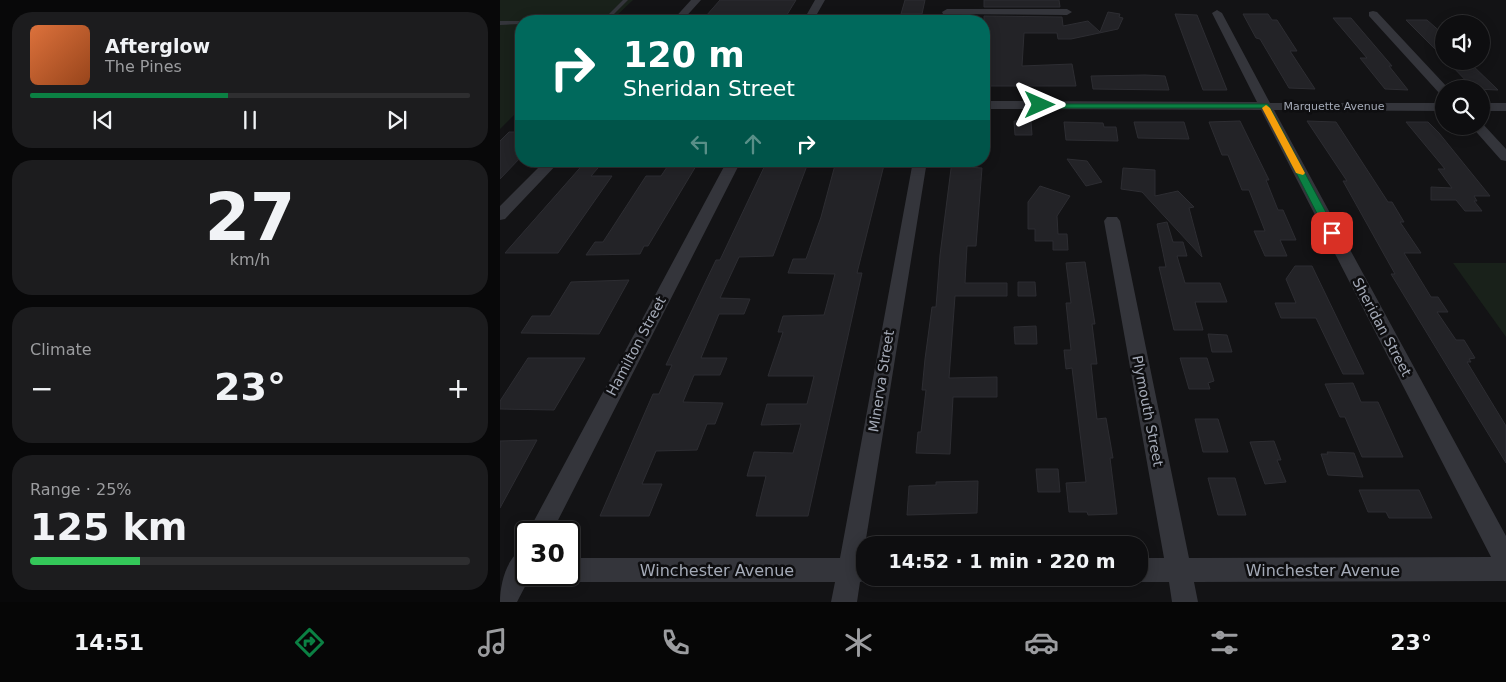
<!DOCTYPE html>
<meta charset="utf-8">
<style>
:root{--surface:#0e0e10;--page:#1c1c1e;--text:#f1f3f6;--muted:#9b9c9f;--line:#2e2e30;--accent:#0b8043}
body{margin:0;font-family:"DejaVu Sans",sans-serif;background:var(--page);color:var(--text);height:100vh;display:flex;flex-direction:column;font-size:19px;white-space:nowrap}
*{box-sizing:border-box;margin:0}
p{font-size:16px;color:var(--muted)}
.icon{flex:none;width:28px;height:28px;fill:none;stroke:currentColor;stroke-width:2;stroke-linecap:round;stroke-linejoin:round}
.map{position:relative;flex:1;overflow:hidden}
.details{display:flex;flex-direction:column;gap:12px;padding:12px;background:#080809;width:500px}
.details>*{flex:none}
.guide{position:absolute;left:15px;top:15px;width:475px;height:152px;border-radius:20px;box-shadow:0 2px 12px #0003,0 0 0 1px var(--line);background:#00695c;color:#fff;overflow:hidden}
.controls{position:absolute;left:935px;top:15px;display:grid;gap:10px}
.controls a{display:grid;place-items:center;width:55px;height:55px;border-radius:50%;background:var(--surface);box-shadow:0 2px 12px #0003,0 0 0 1px var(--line);font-size:25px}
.speed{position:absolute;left:15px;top:521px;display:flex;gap:10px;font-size:25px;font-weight:700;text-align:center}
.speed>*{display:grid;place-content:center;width:65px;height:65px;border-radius:50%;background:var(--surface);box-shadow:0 2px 12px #0003,0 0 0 1px var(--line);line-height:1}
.speed .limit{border:2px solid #111;border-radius:8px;background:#fff;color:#111}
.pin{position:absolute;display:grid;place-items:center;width:42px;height:42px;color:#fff;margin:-21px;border-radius:10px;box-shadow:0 2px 8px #0006}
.me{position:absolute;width:55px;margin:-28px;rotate:90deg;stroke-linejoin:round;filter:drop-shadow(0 0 4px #0008)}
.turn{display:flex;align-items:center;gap:18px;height:105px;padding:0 25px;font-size:22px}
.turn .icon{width:65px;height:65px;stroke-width:2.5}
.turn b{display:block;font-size:35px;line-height:42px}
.lanes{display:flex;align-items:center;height:48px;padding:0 25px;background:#0003;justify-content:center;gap:25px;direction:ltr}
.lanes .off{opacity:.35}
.big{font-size:38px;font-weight:700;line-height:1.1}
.details .card{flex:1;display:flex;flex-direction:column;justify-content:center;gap:8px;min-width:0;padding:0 18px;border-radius:20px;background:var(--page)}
.details .dial{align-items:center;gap:0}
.dial b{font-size:65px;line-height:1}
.song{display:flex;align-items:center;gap:15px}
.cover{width:60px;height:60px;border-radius:8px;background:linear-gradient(135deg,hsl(20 70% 55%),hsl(20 70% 35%))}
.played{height:5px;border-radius:2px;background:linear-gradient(90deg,var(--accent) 45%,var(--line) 45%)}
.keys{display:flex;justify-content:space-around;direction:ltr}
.heat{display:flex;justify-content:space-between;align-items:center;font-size:28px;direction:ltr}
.charge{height:8px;border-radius:4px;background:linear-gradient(90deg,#34c759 25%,var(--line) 0)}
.trip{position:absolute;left:356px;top:536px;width:292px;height:50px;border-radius:20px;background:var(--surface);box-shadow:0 2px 12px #0003,0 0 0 1px var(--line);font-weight:700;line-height:50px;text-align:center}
.dock{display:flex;height:80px;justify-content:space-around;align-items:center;background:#060606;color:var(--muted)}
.dock .icon{width:35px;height:35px}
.dock .selected{color:var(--accent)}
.dock b{font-size:22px;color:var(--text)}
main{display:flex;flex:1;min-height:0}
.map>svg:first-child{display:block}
.green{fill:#19211a}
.building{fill:#232327;stroke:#2d2d32}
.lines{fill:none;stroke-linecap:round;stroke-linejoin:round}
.service{fill:#34353b;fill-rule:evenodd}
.minor{fill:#34353b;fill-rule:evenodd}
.route{fill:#0b8043;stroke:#07532c}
.slow{fill:#f59e0b}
.labels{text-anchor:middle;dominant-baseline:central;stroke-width:5;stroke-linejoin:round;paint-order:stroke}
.far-street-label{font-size:11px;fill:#a4aab7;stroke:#0e0e10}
.street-label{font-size:14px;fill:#a4aab7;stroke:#0e0e10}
.near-street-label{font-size:16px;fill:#a4aab7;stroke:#0e0e10}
</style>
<main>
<section class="details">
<div class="card">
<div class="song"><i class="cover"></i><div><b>Afterglow</b><p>The Pines</p></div></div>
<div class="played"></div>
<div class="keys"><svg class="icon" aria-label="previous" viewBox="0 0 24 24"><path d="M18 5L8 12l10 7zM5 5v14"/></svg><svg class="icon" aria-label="pause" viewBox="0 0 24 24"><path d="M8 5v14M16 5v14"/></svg><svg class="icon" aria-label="next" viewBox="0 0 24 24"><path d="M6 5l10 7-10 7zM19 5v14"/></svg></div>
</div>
<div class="card dial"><b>27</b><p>km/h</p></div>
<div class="card"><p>Climate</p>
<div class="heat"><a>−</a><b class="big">23°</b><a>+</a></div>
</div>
<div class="card"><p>Range · 25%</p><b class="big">125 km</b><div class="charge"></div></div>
</section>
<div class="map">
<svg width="1006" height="602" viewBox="0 0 1006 602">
<rect width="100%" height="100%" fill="#131315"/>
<path class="green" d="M0 0H133L111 21H21V108L0 129Z
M953 263H1006V337Z"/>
<path class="building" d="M220 0H296L285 18 206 16Z
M405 0H425L422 14H401Z
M484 0H559L560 7H484Z
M608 12 620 14 619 17 623 18 618 29 571 39H558L557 33H524L522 66 572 64 576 86H490L489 42H484V16L562 17 563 26 588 21 600 32Z
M675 14 697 15 727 90H703Z
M743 14H768L772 20H777L797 51H790L815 89 789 88 760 39 756 38Z
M833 18H851L892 66H889L908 90 885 89 860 58H867Z
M906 20H927L944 35V58Z
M947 61H968L998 90 974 89Z
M645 75 665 76 669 90 593 89 591 76Z
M514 121H531L532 135H515Z
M740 121 769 180H766L778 210H783L796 240H780L787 256H765L754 231H765L749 190H742L728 155H722L709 122Z
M807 121 836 122 888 202H892L904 222H900L921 253H904L931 297H938L948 312H937L956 340H964L975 358 969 359 971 362H967L1006 426V463L891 274H895L843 181H847Z
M564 122 603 123 604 127H616L618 141 566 140Z
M634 122H684L689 139 638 138Z
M906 122H928L939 133 990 196H974L977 201H974L982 211H965L956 200H931V187L952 188 938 169H945Z
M9 132H21V157L0 179V141Z
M567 159 587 161 602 182 586 186Z
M86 161H104L91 176H112L58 253H5Z
M171 161H199L148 246H144L140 254 86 255 95 242H103L146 176H161Z
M267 161 308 163 273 256 239 257 220 298 250 299 244 314H219L201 358H227L220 375H194L183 402 223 403 215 424H207L197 450 156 451 142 484H162L149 516H100L153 394H159L172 365H166L203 287 216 260H220Z
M368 161H385L357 273H362L308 516H256L266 476H247L254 452 293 453 301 424 261 425 267 404H307L314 376H268L283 332H278L283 316 324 315 335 274 288 273 293 259H306L321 217 335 165H367Z
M452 161H469L468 167 482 168 476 246H467L465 283H507V296H455L449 378 497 377V397H453L450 454 416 453 418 432H421L426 390H422L425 359 432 307H436L440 255Z
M623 168 655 170V196L678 191 694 207 689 208 702 257 642 192 621 189Z
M540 186 570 196 557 216 558 234H567L568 250H553V241H535V229H528V202Z
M667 222 673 242H683L687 256H677L685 283H720L727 302H695L703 330H674L659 267H666L657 224Z
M585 262 595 324H592L597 364H591L597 419 606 418 613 458H610L617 514 588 515 587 512H569L566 483 586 482 572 368 566 369 564 350H571L566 303H571L566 263Z
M795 266H812L864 374H843L816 318H781L775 303H796L786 279Z
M129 280 99 334 21 333 32 316H50L71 282Z
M518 282H535L536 296H518Z
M536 326 537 344H515L514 327Z
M708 334 727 335 732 352H712Z
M28 358H85L54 410 0 409V401Z
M680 358H707L714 381 708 383 710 389H689Z
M853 383 861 402H878L903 457H862L845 417H840L825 384Z
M695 419H718L728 452H703Z
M37 440 0 508V441Z
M774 441 781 460H777L786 482 765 484 750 442Z
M827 452 854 453 863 477 828 475 821 454H828Z
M536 469H558L560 492H538Z
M708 478H735L746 515H718Z
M478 481 477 513 407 515 409 486 436 485V482Z
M859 490H919L932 518H889L886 512H868Z"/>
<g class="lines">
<path class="service" d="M123 0H128L107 21H102Z
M0 21H21V24L0 25Z"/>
<path class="minor" d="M191 0H201L182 21H172Z
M315 0H325L313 21H303Z
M447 9H567L572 12 567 15 443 14 442 12Z
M717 10 722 13 770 103H944V111L774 110 1006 536V581L694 582 698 602H672L669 582H640L631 579 640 578V558H664L604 221 607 217H617L620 221 689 558 991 557 761 110 484 109V101L757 102 712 13Z
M873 11 877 12 948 88 944 89V95L940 94 869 16V12Z
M981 103H1006V111H981Z
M982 123 1006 149V161L1001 160 971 126H981Z
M45 161H60L5 219 0 220V206Z
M227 161H241L52 532H28Z
M413 161H427L365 545V578H374L360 582 357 602H331L335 582H69L60 579 59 575H69V558H340Z
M26 547V575H31L17 602H0C0 583 7 555 26 547Z"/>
</g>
<path class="route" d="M537 104H768L837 233 832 236 827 233 763 108H540L537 107Z"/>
<path class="slow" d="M766 105 770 108 805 173 803 175 796 173 762 108Z"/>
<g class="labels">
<g class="far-street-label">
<text x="834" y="106">Marquette Avenue</text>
</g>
<g class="street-label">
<text transform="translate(882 327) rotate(62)">Sheridan Street</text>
<text transform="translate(136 346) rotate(-62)">Hamilton Street</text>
<text transform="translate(381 381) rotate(-81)">Minerva Street</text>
<text transform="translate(648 411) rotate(79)">Plymouth Street</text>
</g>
<g class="near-street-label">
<text x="217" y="570">Winchester Avenue</text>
<text x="823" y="570">Winchester Avenue</text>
</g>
</g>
</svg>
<div class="controls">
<a><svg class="icon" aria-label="sound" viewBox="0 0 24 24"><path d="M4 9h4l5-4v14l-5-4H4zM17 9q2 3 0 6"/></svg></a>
<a><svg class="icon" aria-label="search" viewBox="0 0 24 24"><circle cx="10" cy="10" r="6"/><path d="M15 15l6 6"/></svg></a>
</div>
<div class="speed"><div class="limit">30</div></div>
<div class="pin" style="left:832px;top:233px;background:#d93025"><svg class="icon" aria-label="arrive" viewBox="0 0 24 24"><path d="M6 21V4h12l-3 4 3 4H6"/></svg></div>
<svg class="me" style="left:540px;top:105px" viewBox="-20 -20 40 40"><path d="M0-17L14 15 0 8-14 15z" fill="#0b8043" stroke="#fff" stroke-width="4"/></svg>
<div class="trip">14:52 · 1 min · 220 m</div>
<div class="guide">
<div class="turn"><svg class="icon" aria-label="right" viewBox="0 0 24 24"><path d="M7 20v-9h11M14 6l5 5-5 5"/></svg><div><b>120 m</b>Sheridan Street</div></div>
<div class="lanes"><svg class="icon off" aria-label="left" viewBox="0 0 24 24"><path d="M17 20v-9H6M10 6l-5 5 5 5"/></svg><svg class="icon off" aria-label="ahead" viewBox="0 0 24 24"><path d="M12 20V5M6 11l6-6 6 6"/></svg><svg class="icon" aria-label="right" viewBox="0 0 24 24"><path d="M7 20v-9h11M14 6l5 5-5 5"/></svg></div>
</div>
</div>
</main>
<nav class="dock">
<b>14:51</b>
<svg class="icon selected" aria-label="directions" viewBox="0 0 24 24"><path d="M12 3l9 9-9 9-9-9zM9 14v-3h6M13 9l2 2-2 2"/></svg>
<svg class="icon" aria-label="music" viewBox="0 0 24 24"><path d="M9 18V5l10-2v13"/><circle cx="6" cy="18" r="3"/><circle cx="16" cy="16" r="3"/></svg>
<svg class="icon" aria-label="phone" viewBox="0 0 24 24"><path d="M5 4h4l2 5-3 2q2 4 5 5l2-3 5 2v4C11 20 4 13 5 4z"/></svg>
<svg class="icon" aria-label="climate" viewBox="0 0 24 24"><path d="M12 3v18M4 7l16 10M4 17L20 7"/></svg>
<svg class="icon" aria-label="car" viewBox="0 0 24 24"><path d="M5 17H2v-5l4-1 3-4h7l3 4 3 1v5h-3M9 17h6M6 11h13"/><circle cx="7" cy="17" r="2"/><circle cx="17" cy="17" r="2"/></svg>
<svg class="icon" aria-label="filters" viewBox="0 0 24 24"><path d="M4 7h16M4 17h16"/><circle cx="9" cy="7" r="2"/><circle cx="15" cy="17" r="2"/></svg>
<b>23°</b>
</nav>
